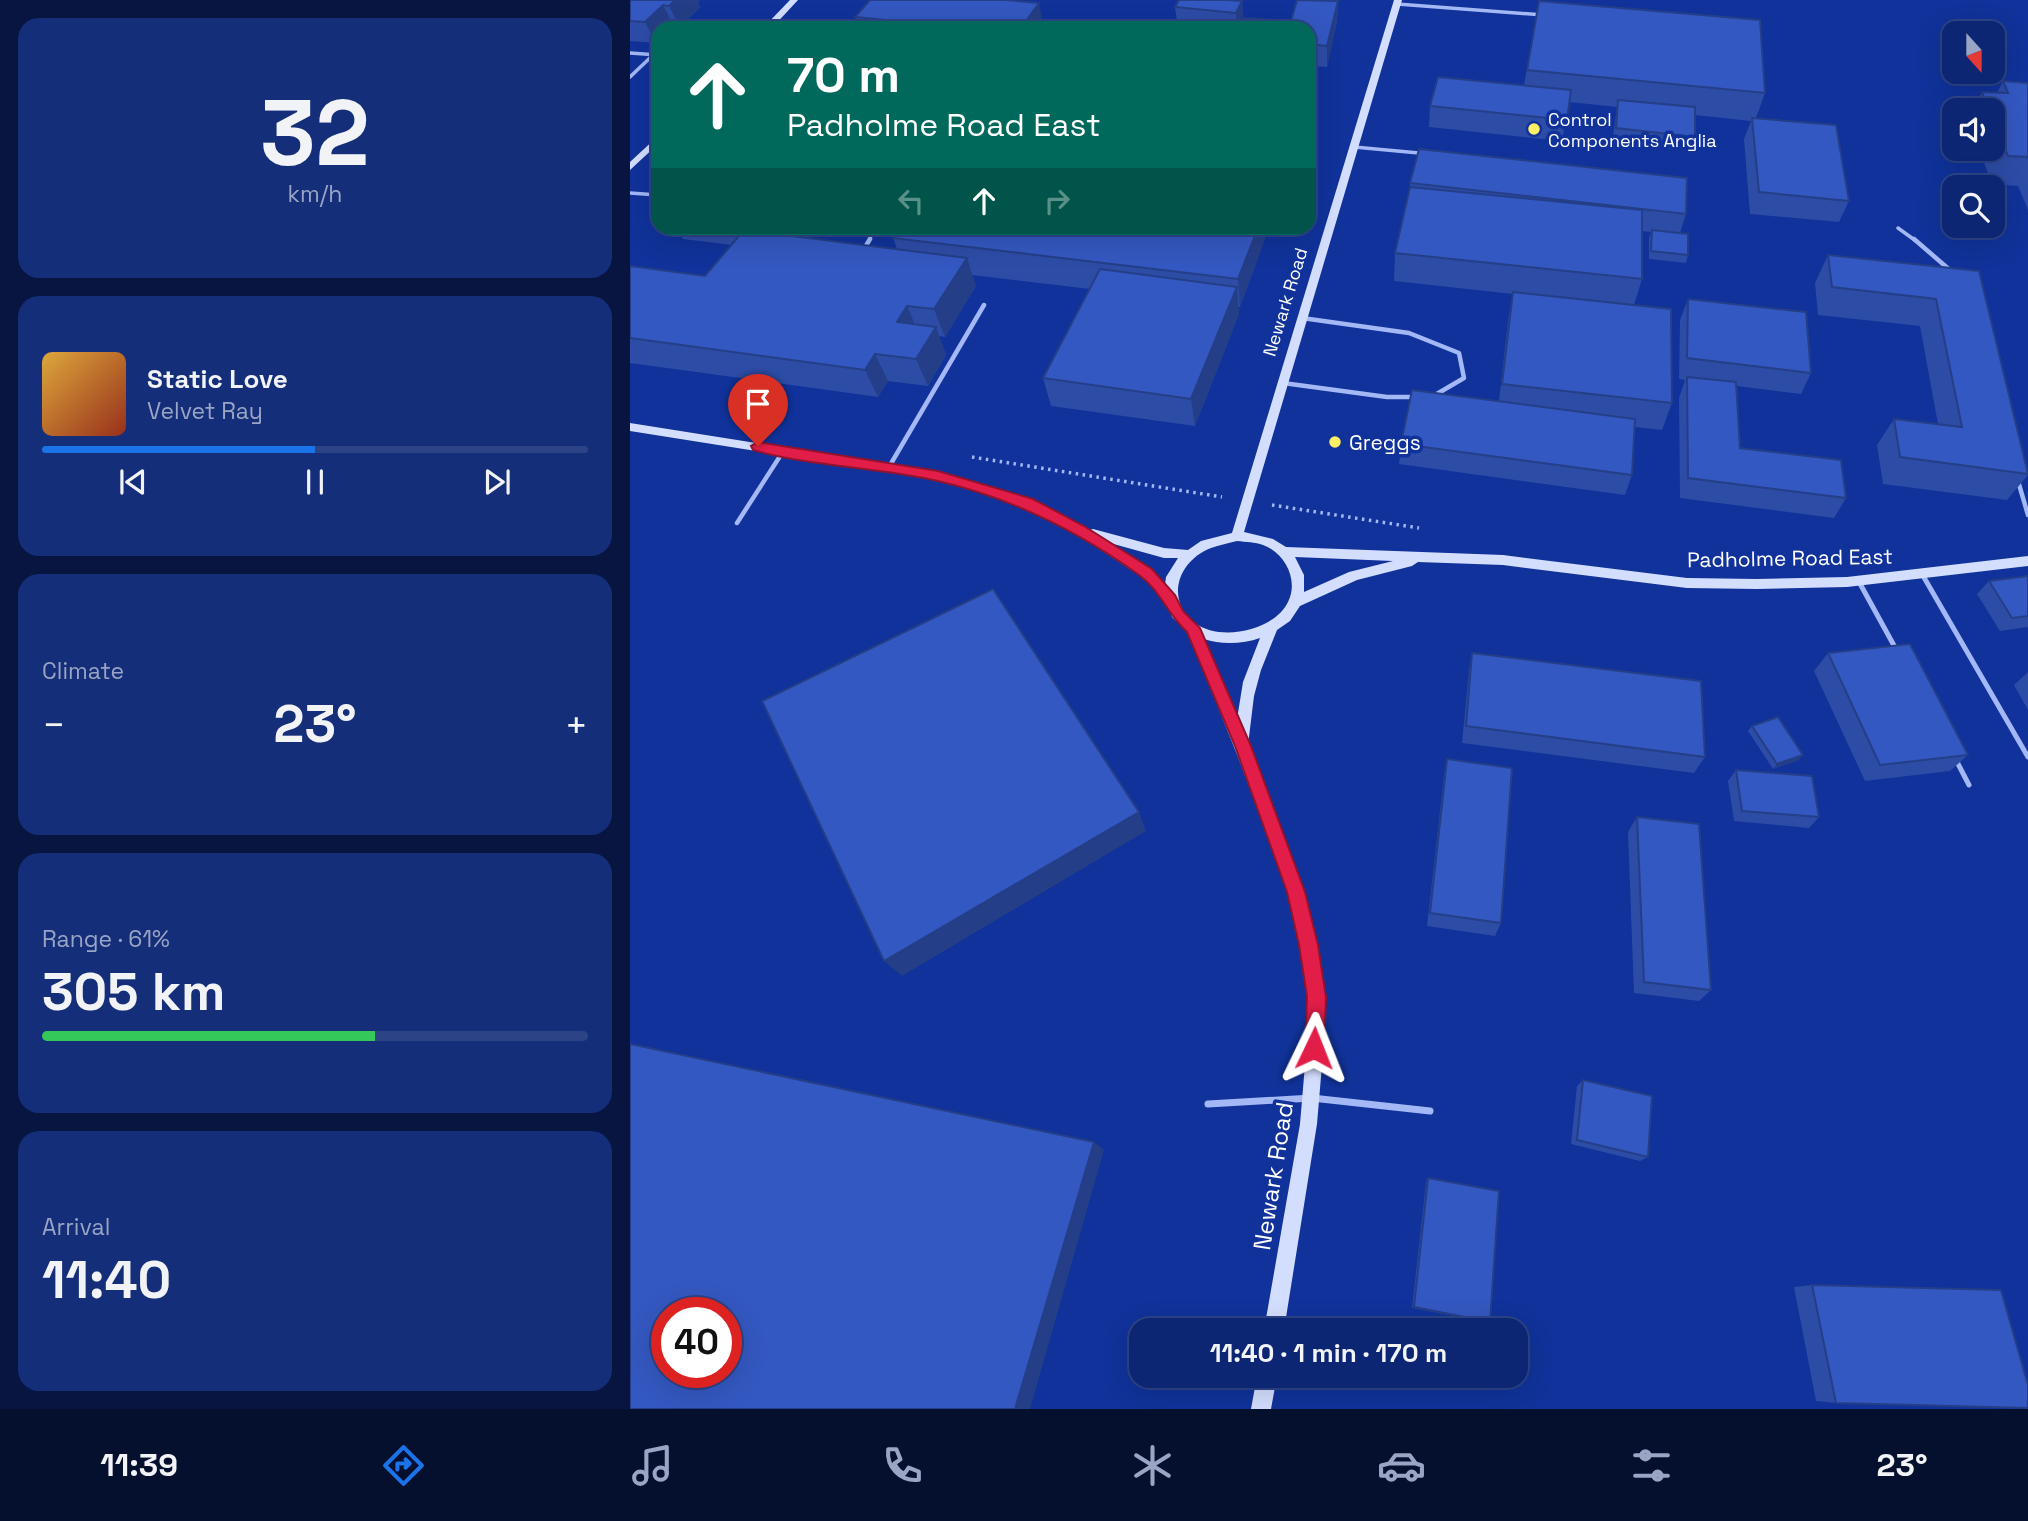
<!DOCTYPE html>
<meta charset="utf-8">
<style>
:root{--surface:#0c2674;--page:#152e79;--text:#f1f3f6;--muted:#9aa5c5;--line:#2c4386;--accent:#1a73e8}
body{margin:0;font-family:"Space Grotesk",sans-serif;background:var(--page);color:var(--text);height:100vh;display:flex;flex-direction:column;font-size:26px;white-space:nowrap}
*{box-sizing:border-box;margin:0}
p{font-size:23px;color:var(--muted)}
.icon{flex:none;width:38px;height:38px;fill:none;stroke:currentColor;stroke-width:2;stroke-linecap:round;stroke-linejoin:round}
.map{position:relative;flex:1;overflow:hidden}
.sheet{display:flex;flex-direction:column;gap:18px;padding:18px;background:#071540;width:630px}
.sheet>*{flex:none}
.hud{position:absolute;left:21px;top:21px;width:665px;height:214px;border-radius:21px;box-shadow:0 7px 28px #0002,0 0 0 2px var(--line);background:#00695c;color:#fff;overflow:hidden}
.needle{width:46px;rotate:159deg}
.fabs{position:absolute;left:1312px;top:21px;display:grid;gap:14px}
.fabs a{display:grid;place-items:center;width:63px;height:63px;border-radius:14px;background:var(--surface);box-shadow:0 7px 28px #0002,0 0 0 2px var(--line);font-size:35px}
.speed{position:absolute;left:21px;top:1297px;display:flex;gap:14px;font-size:35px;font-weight:700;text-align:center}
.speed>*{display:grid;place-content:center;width:91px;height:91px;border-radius:50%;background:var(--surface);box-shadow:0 7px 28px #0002,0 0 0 2px var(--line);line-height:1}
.speed .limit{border:10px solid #d22;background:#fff;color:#111}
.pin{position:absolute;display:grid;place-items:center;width:60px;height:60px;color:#fff;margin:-72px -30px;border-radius:50% 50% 50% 0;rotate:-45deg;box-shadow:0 0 7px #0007}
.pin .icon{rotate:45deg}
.me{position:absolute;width:77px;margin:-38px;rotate:2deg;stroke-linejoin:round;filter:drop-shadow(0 0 5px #0008)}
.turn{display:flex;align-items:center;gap:24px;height:147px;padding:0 21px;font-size:32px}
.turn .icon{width:91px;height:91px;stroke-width:2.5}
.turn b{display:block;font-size:49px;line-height:60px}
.lanes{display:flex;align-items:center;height:66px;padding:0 21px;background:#0003;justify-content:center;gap:35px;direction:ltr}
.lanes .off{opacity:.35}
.big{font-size:52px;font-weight:800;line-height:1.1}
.sheet .widget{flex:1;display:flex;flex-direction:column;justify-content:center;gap:10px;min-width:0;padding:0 24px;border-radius:21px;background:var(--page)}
.sheet .dial{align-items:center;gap:0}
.dial b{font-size:91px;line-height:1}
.song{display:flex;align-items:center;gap:21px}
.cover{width:84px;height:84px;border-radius:10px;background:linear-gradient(135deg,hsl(40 70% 55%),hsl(10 70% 35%))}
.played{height:7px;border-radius:4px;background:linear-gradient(90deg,var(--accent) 50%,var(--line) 50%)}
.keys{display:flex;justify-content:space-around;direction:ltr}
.heat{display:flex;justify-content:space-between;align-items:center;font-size:38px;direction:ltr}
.charge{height:10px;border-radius:5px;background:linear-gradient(90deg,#34c759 61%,var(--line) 0)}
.trip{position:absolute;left:499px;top:1318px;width:399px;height:70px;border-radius:21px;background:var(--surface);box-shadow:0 7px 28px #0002,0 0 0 2px var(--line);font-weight:800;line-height:70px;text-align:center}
.tab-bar{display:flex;height:112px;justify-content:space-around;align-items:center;background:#050f2e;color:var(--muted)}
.tab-bar .icon{width:49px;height:49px}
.tab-bar .current{color:var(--accent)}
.tab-bar b{font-size:32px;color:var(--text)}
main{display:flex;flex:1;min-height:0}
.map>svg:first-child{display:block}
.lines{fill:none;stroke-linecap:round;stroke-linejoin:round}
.path{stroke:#a3b8f5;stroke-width:3.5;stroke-dasharray:2.5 4.5;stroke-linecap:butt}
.lane-far3{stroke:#a3b8f5;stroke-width:3.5}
.lane-far2{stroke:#a3b8f5;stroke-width:4.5}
.lane-far1{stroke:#a3b8f5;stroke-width:5}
.lane{stroke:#a3b8f5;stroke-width:7}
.secondary{fill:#d3ddfd;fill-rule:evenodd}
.wall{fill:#2d4ca6}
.shaded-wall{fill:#243e87}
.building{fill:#3458c1;stroke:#243e87;stroke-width:2;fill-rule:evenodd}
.route{fill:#e11d48;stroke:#92132f;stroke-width:2}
.poi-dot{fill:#fff066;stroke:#10329a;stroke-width:2.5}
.labels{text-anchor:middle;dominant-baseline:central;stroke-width:7;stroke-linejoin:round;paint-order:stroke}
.far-poi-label{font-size:18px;fill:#fff;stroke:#10329a;text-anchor:start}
.far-street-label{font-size:18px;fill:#fff;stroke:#10329a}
.poi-label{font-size:21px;fill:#fff;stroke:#10329a;text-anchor:start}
.street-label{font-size:21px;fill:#fff;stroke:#10329a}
.near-street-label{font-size:24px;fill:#fff;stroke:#10329a}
</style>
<main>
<section class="sheet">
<div class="widget dial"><b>32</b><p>km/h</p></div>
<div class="widget">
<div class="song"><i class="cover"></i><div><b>Static Love</b><p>Velvet Ray</p></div></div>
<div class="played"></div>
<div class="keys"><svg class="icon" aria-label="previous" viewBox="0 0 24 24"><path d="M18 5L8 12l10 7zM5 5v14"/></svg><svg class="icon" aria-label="pause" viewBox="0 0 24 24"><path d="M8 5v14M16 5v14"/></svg><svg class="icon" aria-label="next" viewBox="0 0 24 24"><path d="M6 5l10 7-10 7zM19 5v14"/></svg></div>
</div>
<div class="widget"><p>Climate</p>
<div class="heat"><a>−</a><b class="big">23°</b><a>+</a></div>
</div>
<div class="widget"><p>Range · 61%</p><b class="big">305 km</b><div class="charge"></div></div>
<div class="widget"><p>Arrival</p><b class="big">11:40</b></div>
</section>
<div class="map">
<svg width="1398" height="1409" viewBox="0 0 1398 1409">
<rect width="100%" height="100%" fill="#10329a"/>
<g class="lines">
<path class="path" d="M342 457 592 497
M642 505 789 528"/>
<path class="lane-far3" d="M767 4 914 15
M0 53 28 55
M0 77 23 55
M724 147 789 153
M0 193 28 195
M1268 228 1286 241
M239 241 244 228"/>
<path class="lane-far2" d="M1284 239 1321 271
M234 249 240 239
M672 318 779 333 829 353 834 378 805 395
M653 383 757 397H785
M259 467 354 305
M1388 481 1398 515
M107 523 154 450"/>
<path class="lane-far1" d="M1292 574 1398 757
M1228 580 1267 651
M1325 758 1339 785"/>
<path class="lane" d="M578 1104 682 1098 800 1111"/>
<path class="secondary" d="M160 0H168L142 28H133Z
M764 0H772L614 532 643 539 656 547 873 555 1057 578 1127 579 1217 577 1398 556V566L1217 587 1127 589 1057 588 873 565 788 562 782 566 727 580 670 606 660 621 647 630 631 670 624 696 618 745 680 916 690 957 694 999V1041L687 1124 654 1330H634L670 1124 677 1041V978L670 936 652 875 608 757 558 632 542 617 537 603 512 577 445 533 394 506 308 480 0 431V423L308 472 402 500 459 530 463 529 534 548 558 550 571 541 602 533ZM607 541C616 542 625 542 633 545 655 553 669 580 658 602 644 631 590 642 565 623 534 599 549 560 581 548 589 545 599 543 607 541ZM480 543 534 558H548L536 577 535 585 522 569ZM665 557 763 561 719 572 674 592V575ZM630 638 613 682 607 719 574 639C591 645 613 644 630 638Z
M28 136V144L0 170V162Z
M627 1376H647L641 1409H621Z"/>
</g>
<path class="wall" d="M0 0 68 2 70 7 50 27 44 26 28 28V41L26 43 0 41Z
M612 1 613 15 607 27 547 21 545 7Z
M708 1 707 22 697 67 679 66V28Z
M909 1 1135 93 1126 118 1219 201 1209 222 1120 214 1114 139 1121 121 1065 115V137L1060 151 982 143 987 107 939 102 932 141 799 127 800 106 894 85Z
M225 17 413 24 410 28H229Z
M1373 81 1398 83V210L1388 186 1362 184 1349 149H1363V110H1342L1352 92 1367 93Z
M780 183 1056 214 1050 233 1058 255 1056 263 1019 259V238L1021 232 1012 231V279L1004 305 1042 403 1032 430 1004 427 1002 475 995 495 769 464 771 444 869 401 878 320 883 294 764 281 765 253 780 191Z
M47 228H143L138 233 267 249 263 238 635 239 610 307H608L609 314 565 426 421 406 413 378 460 289 342 275 346 286 315 337 309 336 316 355 298 386 258 381 248 397 0 363V266L75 276 102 245 53 239Z
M1198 255 1349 271 1398 471V475L1377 500 1253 484 1247 445 1264 419 1308 424 1290 326 1188 315 1185 283Z
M1058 299 1181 373 1171 394 1107 386 1110 448 1216 498 1204 518 1050 498 1049 398 1055 380 1049 379 1050 320Z
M1398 576V627L1370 631 1347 594 1359 581Z
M842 653 1075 757 1064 773 832 743 839 671Z
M1198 653 1338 755 1320 771 1235 781 1184 671Z
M1398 672V710L1384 685Z
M1122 726 1169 760 1143 769 1118 731Z
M817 759 871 923 865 936 797 926 814 775Z
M1106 770 1189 817 1179 828 1104 821 1098 781Z
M1007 817 1081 990 1069 1001 1004 993 998 832Z
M953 1080 1018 1157 1010 1161 941 1144 947 1086Z
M798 1178 860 1322H856L782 1308 796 1182Z
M1182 1285 1206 1403 1186 1401 1164 1287Z"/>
<path class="shaded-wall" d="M45 0H70L68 2 70 7 50 27 39 6Z
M612 1 613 15 607 27 606 13Z
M708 1 707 22 697 67V46Z
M409 3 413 24 410 28H391Z
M33 5 44 26 42 28H28V41L26 43 15 22Z
M123 228H143L127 247 119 233Z
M628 228H635V239L610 307 608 279Z
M337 258 346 286 315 337 304 309Z
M607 287 609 314 565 426 561 399Z
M277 306 289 334 267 322Z
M306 327 316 355 298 386 286 359Z
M245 354 258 381 248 397 235 370Z
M1173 755 1169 760 1143 769 1147 764Z
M509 812 516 831 272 976 254 961Z
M464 1142 474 1150 400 1409H385Z"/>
<path class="building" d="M0 0H45L39 6 33 5 15 22 0 21Z
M240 0H376L409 3 391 28H339L225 17Z
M549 0H598L612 1 606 13 545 7Z
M667 0 708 1 697 46 679 44V28H608L612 18 661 21Z
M909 1 1130 20 1135 93 897 70Z
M808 77 941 90 937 120 800 106Z
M1373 81 1398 83V157L1378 156 1363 120V110H1359L1352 92 1378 93Z
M988 100 1065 107V137L986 128Z
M1122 118 1206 125 1219 201 1129 192Z
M789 149 1057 178 1056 214 780 183Z
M780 187 1012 210V279L765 253Z
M73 228H123L121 231 114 230 112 232Z
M270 228H628L608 279 263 238Z
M114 230 337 258 304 309 277 306 267 322 306 327 286 359 245 354 235 370 0 338V266L75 276Z
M1022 230 1058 234V255L1021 251Z
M1198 255 1349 271 1398 474 1270 457 1264 419 1332 427 1306 299 1202 287Z
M470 269 607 287 561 399 413 378Z
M883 292 1041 309 1042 403 872 384Z
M1058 299 1176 312 1181 373 1057 358Z
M1057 377 1106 382 1110 448 1211 460 1216 498 1058 478Z
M782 390 1005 419 1002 475 771 444Z
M1398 576V616L1382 618 1359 581Z
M363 589 509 812 254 961 132 701Z
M1280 644 1338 755 1250 765 1198 653Z
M842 653 1071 681 1075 757 836 726Z
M1148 717 1173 755 1147 764 1122 726Z
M817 759 882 768 871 923 800 913Z
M1106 770 1182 776 1189 817 1112 811Z
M1007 817 1069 824 1081 990 1014 982Z
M0 1044 464 1142 385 1409H0ZM37 1312H96V1372H37Z
M953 1080 1022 1096 1018 1157 947 1140Z
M798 1178 869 1191 860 1322 784 1307Z
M1182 1285 1371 1290 1398 1385V1408L1206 1403Z"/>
<path class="route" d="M128 442 308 471 403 499 454 526 522 569 545 595 553 611 570 628 621 746 675 892 688 945 696 997 694 1048 691 1055 684 1057 677 1055 675 1048 677 997 669 945 657 892 605 746 557 632C538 615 530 590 509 575 448 531 381 498 308 481 247 467 183 467 123 450L121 446Z"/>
<g class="poi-dot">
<circle cx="904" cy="129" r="7"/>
<circle cx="705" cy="442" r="7"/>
</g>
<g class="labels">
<g class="far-poi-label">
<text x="918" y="119">Control<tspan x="918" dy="21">Components Anglia</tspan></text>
</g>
<g class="far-street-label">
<text transform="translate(655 302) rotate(-73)">Newark Road</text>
</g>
<g class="poi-label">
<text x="719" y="442">Greggs</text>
</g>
<g class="street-label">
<text transform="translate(1160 558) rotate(-1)">Padholme Road East</text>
</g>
<g class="near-street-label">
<text transform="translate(643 1176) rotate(-81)">Newark Road</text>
</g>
</g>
</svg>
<div class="fabs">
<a><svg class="needle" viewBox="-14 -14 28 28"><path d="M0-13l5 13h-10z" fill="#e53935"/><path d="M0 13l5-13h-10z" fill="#9aa5c5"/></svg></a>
<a><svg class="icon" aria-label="sound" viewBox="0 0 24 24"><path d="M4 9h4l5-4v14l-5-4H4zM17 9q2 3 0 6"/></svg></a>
<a><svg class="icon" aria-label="search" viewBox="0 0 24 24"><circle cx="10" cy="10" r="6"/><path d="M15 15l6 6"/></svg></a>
</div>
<div class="speed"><div class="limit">40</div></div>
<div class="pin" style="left:128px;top:446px;background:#d93025"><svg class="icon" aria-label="arrive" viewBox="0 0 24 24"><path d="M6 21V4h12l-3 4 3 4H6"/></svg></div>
<svg class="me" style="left:684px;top:1048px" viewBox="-20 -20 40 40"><path d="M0-17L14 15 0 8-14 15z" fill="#e11d48" stroke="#fff" stroke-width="4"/></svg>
<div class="trip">11:40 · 1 min · 170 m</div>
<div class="hud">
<div class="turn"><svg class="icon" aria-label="ahead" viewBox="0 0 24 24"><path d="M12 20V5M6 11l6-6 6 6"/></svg><div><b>70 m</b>Padholme Road East</div></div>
<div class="lanes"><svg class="icon off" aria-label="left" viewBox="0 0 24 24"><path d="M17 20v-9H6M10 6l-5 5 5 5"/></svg><svg class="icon" aria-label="ahead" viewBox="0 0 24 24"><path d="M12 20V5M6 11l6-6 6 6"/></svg><svg class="icon off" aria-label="right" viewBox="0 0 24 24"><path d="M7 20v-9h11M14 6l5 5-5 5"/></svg></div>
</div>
</div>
</main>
<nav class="tab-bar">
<b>11:39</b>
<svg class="icon current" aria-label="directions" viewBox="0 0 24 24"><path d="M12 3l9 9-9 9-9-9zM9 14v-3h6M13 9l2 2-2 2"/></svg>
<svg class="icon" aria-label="music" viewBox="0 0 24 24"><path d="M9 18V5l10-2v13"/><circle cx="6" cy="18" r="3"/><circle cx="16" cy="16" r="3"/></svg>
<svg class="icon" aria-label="phone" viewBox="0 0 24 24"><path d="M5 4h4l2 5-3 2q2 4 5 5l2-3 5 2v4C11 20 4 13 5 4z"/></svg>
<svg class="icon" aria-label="climate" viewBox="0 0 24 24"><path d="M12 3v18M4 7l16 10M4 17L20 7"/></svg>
<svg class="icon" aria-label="car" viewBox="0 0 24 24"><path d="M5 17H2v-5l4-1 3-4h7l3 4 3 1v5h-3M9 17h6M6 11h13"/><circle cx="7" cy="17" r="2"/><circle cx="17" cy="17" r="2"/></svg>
<svg class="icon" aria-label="filters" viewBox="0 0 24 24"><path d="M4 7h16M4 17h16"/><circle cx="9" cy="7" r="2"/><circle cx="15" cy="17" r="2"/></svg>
<b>23°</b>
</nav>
